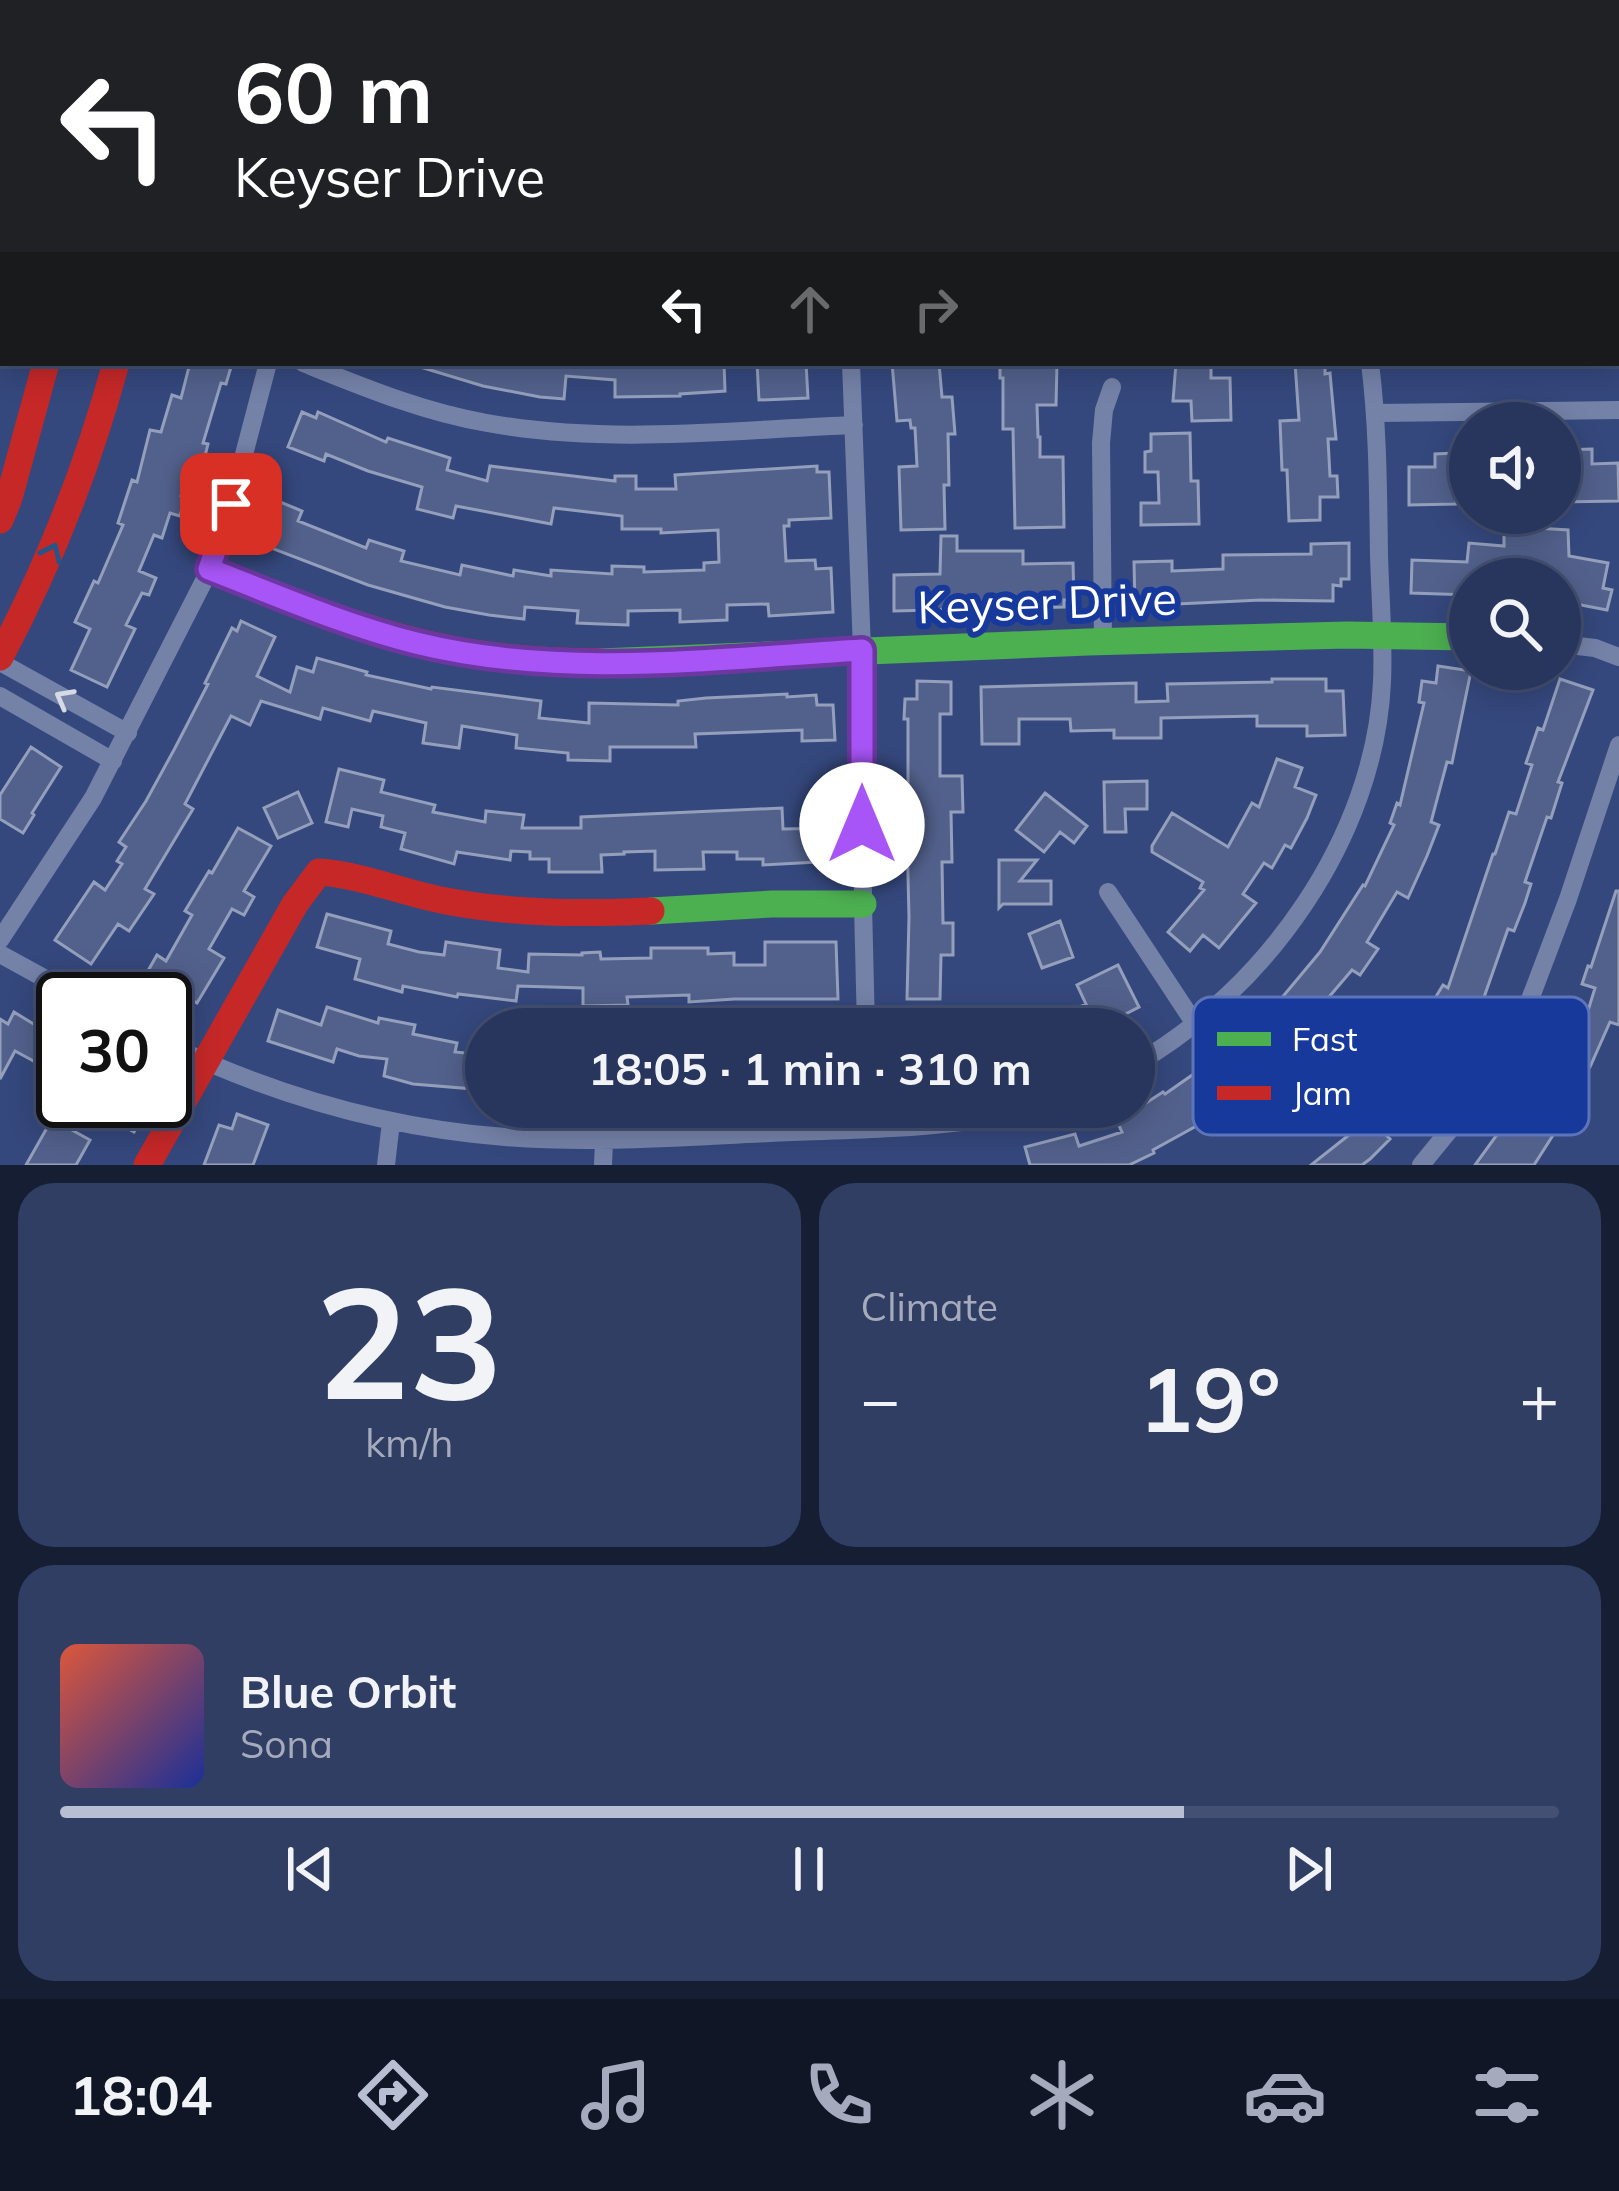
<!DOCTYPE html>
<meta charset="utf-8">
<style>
:root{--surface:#28365e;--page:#303e64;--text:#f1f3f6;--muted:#a5abbc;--line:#445073;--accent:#b8bfd2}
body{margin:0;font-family:Mulish,sans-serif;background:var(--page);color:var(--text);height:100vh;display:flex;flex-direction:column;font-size:45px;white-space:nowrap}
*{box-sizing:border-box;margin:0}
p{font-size:39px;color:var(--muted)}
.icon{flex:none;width:66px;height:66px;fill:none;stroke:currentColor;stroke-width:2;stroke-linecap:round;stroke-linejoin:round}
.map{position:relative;height:1165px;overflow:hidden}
.drawer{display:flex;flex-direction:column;gap:18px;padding:18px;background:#161e34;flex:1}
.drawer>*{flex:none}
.hud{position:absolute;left:0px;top:0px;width:1620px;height:366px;box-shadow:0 6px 30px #0003,0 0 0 3px var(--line);background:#202124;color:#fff;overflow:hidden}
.buttons{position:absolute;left:1449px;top:402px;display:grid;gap:24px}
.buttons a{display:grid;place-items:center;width:132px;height:132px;border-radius:50%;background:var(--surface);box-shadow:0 6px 30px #0003,0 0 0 3px var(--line);font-size:60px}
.speed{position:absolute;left:36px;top:972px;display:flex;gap:24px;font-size:60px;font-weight:700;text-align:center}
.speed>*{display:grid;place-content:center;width:156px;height:156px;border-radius:50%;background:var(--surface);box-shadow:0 6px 30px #0003,0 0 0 3px var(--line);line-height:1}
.speed .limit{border:6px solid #111;border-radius:18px;background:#fff;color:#111}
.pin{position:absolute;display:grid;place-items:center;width:102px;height:102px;color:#fff;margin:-51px;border-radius:24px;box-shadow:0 6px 18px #0006}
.me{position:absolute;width:132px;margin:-66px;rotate:0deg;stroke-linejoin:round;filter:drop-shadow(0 0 9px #0008)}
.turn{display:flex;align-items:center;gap:42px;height:252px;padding:0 36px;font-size:54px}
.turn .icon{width:156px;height:156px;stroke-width:2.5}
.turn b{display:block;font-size:84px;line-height:102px}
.lanes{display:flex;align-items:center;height:114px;padding:0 36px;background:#0003;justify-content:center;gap:60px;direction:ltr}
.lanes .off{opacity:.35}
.big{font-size:90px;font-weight:700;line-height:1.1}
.drawer .widget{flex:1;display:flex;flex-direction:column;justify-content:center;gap:18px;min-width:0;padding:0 42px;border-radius:36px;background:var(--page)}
.drawer .dial{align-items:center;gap:0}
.dial b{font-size:156px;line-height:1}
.song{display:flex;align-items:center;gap:36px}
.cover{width:144px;height:144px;border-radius:18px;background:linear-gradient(135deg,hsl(10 70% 55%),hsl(230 70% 35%))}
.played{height:12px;border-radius:6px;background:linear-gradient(90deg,var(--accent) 75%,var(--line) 75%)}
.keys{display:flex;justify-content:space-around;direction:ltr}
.heat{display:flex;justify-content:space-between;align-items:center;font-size:66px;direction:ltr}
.drawer .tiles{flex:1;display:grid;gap:18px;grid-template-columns:1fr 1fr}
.widget:last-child{grid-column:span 2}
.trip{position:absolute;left:465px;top:1008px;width:690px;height:120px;border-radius:60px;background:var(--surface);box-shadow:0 6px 30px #0003,0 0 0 3px var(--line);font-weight:700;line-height:120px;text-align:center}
.dock{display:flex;height:192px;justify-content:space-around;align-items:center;background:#101626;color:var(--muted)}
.dock .icon{width:84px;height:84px}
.dock .on{color:var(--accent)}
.dock b{font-size:54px;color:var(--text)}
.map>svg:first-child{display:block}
.building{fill:#52618c;stroke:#949fbc;stroke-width:3}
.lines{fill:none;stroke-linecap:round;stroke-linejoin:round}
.street{stroke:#7582a8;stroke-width:18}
.fast{stroke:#4caf50;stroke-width:27}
.jam{stroke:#c62828;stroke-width:27}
.oneway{stroke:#245688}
.oneway2{stroke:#d6dae5}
.route-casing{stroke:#6d37a1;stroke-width:30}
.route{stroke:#a855f7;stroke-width:21}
.labels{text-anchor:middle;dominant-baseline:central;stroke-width:12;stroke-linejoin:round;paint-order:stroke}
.street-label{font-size:45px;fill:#fff;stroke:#17399b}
.key{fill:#17399b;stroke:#5d74b9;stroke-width:3}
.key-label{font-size:33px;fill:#fff}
</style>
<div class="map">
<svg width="1619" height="1165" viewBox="0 0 1619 1165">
<rect width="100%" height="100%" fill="#35487d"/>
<path class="building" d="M190 363H216L231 367 226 384 221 383 203 443 208 444 202 468 189 464 181 496 185 498 180 516 170 513 162 538 154 535 139 571 156 578 149 595 142 593 126 625 135 629 107 687 71 670 90 629 75 622 94 581 98 583 123 525 118 523 132 480 137 482 150 430 161 432 172 395 181 398Z
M421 363H724L725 391 680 394V396L615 397V380L566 376 564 399 540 397 483 386 420 367Z
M757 363H806L808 398 759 400Z
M892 363H939L942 397H952L955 434H948L949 485H944L945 529 901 530 899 467 917 466 915 428H911L910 420 897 421Z
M1000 363H1057L1056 405H1037L1038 437H1040V457H1063L1064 527 1015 528 1013 429H1003V378H1000Z
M1176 363H1211V378H1230L1231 420 1192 421 1191 401H1173Z
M1295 363H1325V374L1330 373 1336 439H1328L1330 476H1337L1338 497H1320V520L1289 521 1287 470H1282L1280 421 1299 420Z
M302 412 316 418 318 412 386 442 388 438 450 458 447 470 487 481 490 466 615 481V476H636V489H676L675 475 817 466V472H829L831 518 789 520V526H784L786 561 815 560 816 569 831 568 833 612 769 616 768 604 727 605V620L680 622V610L628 611V625L601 624 577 623 578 611 525 607 524 619 489 615 445 607 368 585 271 548 276 536 261 530 273 499 302 511 298 521 366 548 369 540 404 551 401 561 460 575 462 565 513 576 514 570 551 576V570L612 574V566L644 567V572L704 570V563L719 562 718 530 661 533V529H622V516L554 508 551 524 456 506 453 518 417 509 422 487 368 471 326 454 324 461 288 447Z
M1190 433 1191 481H1198L1199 524 1141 525V503H1159L1158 472H1145V452L1151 451V434Z
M1592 449V464L1618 463 1619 501 1560 502V450Z
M1455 453 1456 504 1409 505V467H1435V454Z
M1504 526 1568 530 1569 556 1608 563 1603 588 1612 590 1607 610 1560 601V579H1470V595L1411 593 1412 560 1467 562 1469 543 1504 546Z
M941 536H957V551H1023V564L1073 563 1074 600H1064V607L894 611V575L940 574Z
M1349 543V579H1341V586L1333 585V601L1261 600 1135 606 1134 562 1172 561V571L1223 569V555L1311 554V544Z
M241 621 275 637 257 676 290 692 297 667 313 672 317 658 367 672 366 675 431 689 432 687 541 701 539 718 589 723V703L678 705V701L706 698 787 694V697L816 695 817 705H833L835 740 802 741V730L695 734 696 747H610V761L568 760V753L516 748 517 735 462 726 459 748 423 743 426 723 373 711 370 721 323 708 320 719 261 701 250 725 231 716 185 804 193 809 145 889 154 894 129 931 118 924 91 964 55 940 94 882 105 890 122 864 117 861 126 847 119 842 146 801 175 748 208 684 205 683 232 628 237 631Z
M1438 666 1471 671 1452 763 1447 762 1431 822 1439 825 1427 856 1408 898 1397 892 1367 942 1378 949 1360 975 1352 970 1311 1018 1319 1025 1282 1064 1288 1071 1259 1095 1246 1080 1195 1115 1200 1124 1153 1150 1154 1153 1129 1165H1030L1025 1147 1075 1134 1079 1146 1122 1132 1115 1117 1146 1103 1163 1092 1165 1094 1238 1043 1236 1040 1275 1006 1320 952 1363 885 1365 886 1394 825 1390 823 1397 803 1400 805 1424 703 1419 702 1422 681 1436 683Z
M1272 679H1326V691H1343L1345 735 1307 736V726H1257V716L1161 718V738H1114V730L1071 731 1070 719H1019V744H982L981 687 1136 683V702L1168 701 1167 684 1272 682Z
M1560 679 1593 690 1558 782 1562 783 1551 818 1547 817 1525 882 1531 884 1525 903 1514 931 1508 929 1482 1003 1485 1005 1475 1022 1467 1017 1441 1053 1453 1061 1441 1078 1438 1076 1386 1135 1390 1139 1370 1159 1362 1165H1311L1359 1127 1348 1116 1372 1094 1405 1056 1401 1054 1429 1015 1426 1013 1443 985 1448 988 1493 854H1495L1509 812 1516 814 1532 765 1526 763 1538 728 1543 730Z
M917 681 951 682V714H940V776H962L963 812H951L952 862H942L943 923H953V955H941L940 999H907L909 917 906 792H908V719H904L905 699H917Z
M31 747 61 767 32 813 34 815 23 833 0 819V795Z
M1277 759 1302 768 1295 787 1316 795 1307 818 1291 848 1285 845 1272 868 1264 863 1243 894 1256 903 1219 948 1203 935 1190 951 1168 932 1204 890 1200 888 1203 882 1152 852V846L1172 813 1228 847 1252 803 1259 807Z
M339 769 384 780 381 792 435 805 433 812 485 822 486 811 524 815 522 828H581V817L782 808 783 829 835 828 836 861 763 865V859H737V852H703L704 869 655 870V851L624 852V854L601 855 602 872H549V859H530V852L511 851 510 860 457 852 454 864 401 849 405 833 381 827 383 816 352 809 348 827 326 822Z
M1147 781V809H1125L1126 832H1105L1104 782Z
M298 792 312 823 278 838 264 808Z
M1045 793 1087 826 1074 843 1060 832 1044 852 1016 830Z
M238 828 271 846 244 891 254 897 244 915 232 909 209 949 224 958 197 1003 183 995 165 1024V999H153L137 990 157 955 166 961 192 915 185 911 209 871 212 873Z
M999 860H1037L1020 881H1051V904H1003L999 908Z
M1616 891H1619V1025L1610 1022 1590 1067 1584 1064 1557 1114 1564 1118 1534 1165H1475L1517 1107 1520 1109 1552 1051 1560 1026 1565 1028 1569 1018 1584 1024 1595 988 1582 984 1588 966 1591 967Z
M327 914 391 931 388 944 419 952 444 955 446 942 500 950 498 968 528 972 529 954 582 955V953L600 952 601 959 651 958V948H708V954L734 953V965H765V942H836L838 999H735L689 1002V995L627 997 628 1005 583 1006V988L518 986 516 1001 458 994 457 997 403 986 402 992 355 979 360 959 317 947Z
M1060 921 1073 957 1042 968 1029 934Z
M1118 965 1139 1007 1116 1019 1122 1029H1029L1086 1004 1077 985Z
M327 1007 378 1023 379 1018 415 1025 413 1034 457 1043 455 1052 486 1055V1090L413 1084 384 1076 387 1059 359 1056 337 1049 333 1062 268 1041 278 1010 321 1025Z
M14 1012 63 1042V1077L15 1051 0 1079V1019L8 1024Z
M79 1101H152L134 1132Z
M237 1114 268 1125 253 1165H204L219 1125 232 1129Z
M52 1119 90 1140 76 1165H26Z"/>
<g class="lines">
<path class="street" d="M802 0 803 3
M1305 0 1306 3
M314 3V0
M759 3 781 0
M1617 143H1619
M303 363C363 387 423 412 487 423 607 445 732 430 854 425
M851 363 862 650 863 904 866 1029
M1376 413 1619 410
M1103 641 1101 443 1104 410 1112 387
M1560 644 1595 648 1619 657
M0 662 128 733
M0 696 113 761
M1108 892 1195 1024
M0 940 93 798 210 569 231 504 268 363
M0 954 82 999
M165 1043C273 1095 385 1128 505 1137 593 1144 682 1137 770 1133 833 1130 898 1130 961 1122 985 1119 1009 1112 1032 1107
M1134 1065C1266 990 1375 837 1382 682 1384 640 1380 596 1379 554 1378 490 1378 427 1370 363
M386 1165 391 1122
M603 1165 604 1140
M1421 1165 1479 1094 1523 1018 1568 899 1619 745"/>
<path class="fast" d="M600 662 1088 642 1347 635 1470 637
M651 911 772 904H863"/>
<path class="jam" d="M152 0V3
M89 3 90 0
M0 520 9 498 46 363
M210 569C285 599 361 630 441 647 493 658 547 662 600 662
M0 657C50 563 88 466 116 363
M147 1165 295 904 319 872C363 875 403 893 446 901 514 914 583 914 651 911"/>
</g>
<defs><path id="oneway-chevron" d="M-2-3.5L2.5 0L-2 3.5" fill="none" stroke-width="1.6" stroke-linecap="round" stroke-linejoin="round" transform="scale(3)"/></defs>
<use class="oneway" href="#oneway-chevron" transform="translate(52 552) rotate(-65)"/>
<use class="oneway2" href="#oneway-chevron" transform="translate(64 698) rotate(-151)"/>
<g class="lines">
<defs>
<path id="route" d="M231 504 209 569C278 596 345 625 416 643 561 679 715 659 862 650V825"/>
</defs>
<use href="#route" class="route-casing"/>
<use href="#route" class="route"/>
</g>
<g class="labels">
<g class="street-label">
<text transform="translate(1047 602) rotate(-2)">Keyser Drive</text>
</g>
</g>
<rect x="1193" y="997" width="396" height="138" rx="18" class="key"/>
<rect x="1217" y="1032" width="54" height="14" fill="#4caf50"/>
<rect x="1217" y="1086" width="54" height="14" fill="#c62828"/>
<g class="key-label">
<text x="1292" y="1051">Fast</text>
<text x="1292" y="1105">Jam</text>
</g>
</svg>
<div class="buttons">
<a><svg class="icon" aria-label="sound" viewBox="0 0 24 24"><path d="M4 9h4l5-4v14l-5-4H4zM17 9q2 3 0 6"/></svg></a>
<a><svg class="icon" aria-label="search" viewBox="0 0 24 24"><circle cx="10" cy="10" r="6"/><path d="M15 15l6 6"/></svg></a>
</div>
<div class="speed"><div class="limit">30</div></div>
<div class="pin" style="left:231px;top:504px;background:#d93025"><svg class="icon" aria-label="arrive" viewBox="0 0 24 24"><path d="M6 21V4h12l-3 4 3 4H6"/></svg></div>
<svg class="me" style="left:862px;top:825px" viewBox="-20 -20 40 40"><circle r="19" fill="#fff"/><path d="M0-13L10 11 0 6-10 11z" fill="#a855f7"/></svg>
<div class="trip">18:05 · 1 min · 310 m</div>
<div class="hud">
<div class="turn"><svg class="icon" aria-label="left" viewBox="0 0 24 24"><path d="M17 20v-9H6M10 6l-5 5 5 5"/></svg><div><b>60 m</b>Keyser Drive</div></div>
<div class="lanes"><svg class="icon" aria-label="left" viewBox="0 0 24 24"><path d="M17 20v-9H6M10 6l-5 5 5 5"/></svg><svg class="icon off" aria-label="ahead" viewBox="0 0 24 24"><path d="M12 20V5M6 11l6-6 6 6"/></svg><svg class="icon off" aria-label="right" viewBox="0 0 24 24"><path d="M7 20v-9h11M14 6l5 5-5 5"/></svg></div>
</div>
</div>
<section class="drawer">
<div class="tiles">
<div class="widget dial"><b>23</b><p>km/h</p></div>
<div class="widget"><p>Climate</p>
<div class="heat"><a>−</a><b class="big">19°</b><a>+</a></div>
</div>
<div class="widget">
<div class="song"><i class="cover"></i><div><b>Blue Orbit</b><p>Sona</p></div></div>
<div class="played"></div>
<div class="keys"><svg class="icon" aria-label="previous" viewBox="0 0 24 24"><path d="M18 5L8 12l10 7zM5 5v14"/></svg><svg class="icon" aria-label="pause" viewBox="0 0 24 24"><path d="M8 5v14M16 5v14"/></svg><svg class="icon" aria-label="next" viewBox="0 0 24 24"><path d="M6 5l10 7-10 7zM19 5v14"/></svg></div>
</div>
</div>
</section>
<nav class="dock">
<b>18:04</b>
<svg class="icon on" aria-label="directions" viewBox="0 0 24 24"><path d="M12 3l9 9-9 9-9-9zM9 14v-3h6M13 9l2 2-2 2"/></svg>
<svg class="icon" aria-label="music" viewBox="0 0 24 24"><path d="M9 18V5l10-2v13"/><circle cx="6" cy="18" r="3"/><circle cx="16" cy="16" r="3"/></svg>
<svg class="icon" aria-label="phone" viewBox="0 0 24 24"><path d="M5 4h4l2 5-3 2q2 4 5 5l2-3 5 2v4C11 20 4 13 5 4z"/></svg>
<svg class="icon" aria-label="climate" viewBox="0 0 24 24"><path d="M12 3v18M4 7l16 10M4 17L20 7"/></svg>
<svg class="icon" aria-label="car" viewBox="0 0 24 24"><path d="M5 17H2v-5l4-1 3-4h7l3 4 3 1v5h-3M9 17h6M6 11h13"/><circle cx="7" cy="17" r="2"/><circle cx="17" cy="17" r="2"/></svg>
<svg class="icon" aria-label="filters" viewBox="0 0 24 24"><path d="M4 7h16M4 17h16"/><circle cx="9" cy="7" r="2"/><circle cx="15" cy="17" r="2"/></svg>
</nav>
